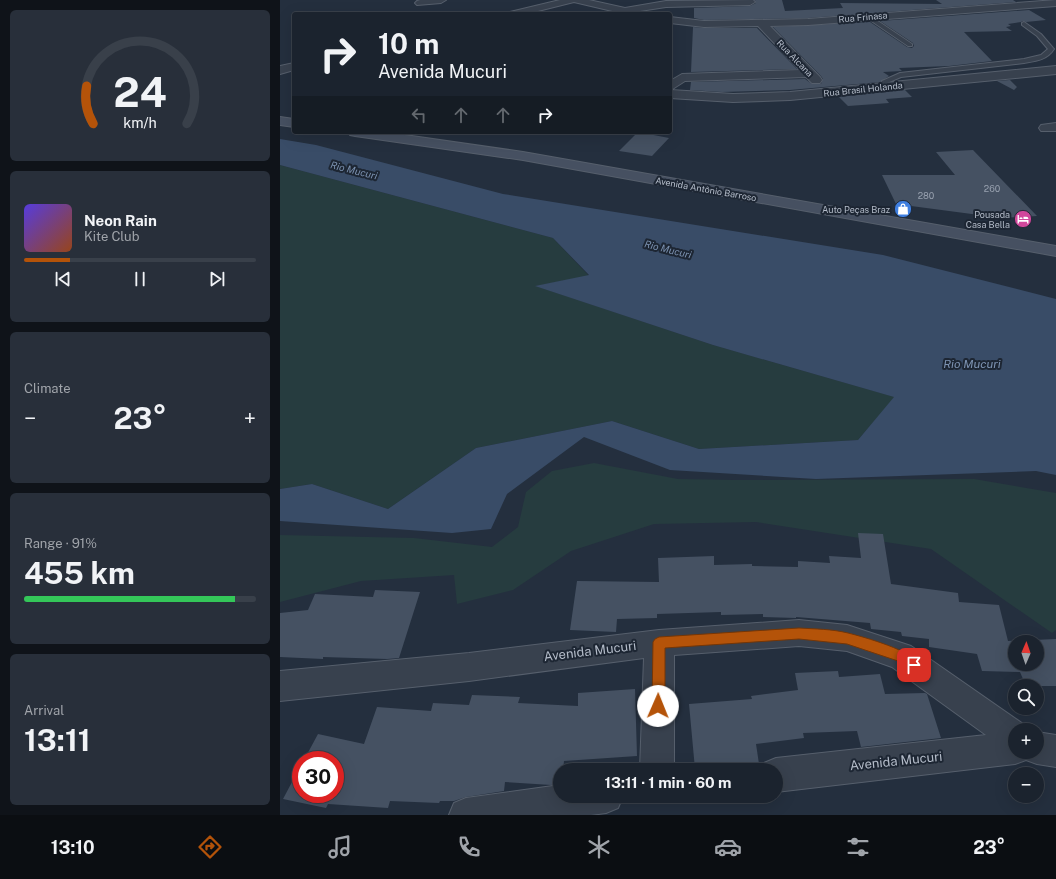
<!DOCTYPE html>
<meta charset="utf-8">
<style>
:root{--surface:#1b232e;--page:#282f3a;--text:#f1f3f6;--muted:#a0a4aa;--line:#39404a;--accent:#b45309}
body{margin:0;font-family:"Public Sans",sans-serif;background:var(--page);color:var(--text);height:100vh;display:flex;flex-direction:column;font-size:15px;white-space:nowrap}
*{box-sizing:border-box;margin:0}
p{font-size:13px;color:var(--muted)}
.icon{flex:none;width:22px;height:22px;fill:none;stroke:currentColor;stroke-width:2;stroke-linecap:round;stroke-linejoin:round}
.map{position:relative;flex:1;overflow:hidden}
.sheet{display:flex;flex-direction:column;gap:10px;padding:10px;background:#0f1319;width:280px}
.sheet>*{flex:none}
.hud{position:absolute;left:12px;top:12px;width:380px;height:122px;border-radius:4px;box-shadow:0 4px 16px #0002,0 0 0 1px var(--line);background:#1b232e;color:var(--text);overflow:hidden}
.needle{width:26px;rotate:2deg}
.tools{position:absolute;left:728px;top:635px;display:grid;gap:8px}
.tools a{display:grid;place-items:center;width:36px;height:36px;border-radius:50%;background:var(--surface);box-shadow:0 4px 16px #0002,0 0 0 1px var(--line);font-size:20px}
.speed{position:absolute;left:12px;top:751px;display:flex;gap:8px;font-size:20px;font-weight:700;text-align:center}
.speed>*{display:grid;place-content:center;width:52px;height:52px;border-radius:50%;background:var(--surface);box-shadow:0 4px 16px #0002,0 0 0 1px var(--line);line-height:1}
.speed .limit{border:6px solid #d22;background:#fff;color:#111}
.pin{position:absolute;display:grid;place-items:center;width:34px;height:34px;color:#fff;margin:-17px;border-radius:8px;box-shadow:0 2px 6px #0006}
.me{position:absolute;width:44px;margin:-22px;rotate:1deg;stroke-linejoin:round;filter:drop-shadow(0 0 3px #0008)}
.turn{display:flex;align-items:center;gap:14px;height:84px;padding:0 20px;font-size:18px}
.turn .icon{width:52px;height:52px;stroke-width:2.5}
.turn b{display:block;font-size:28px;line-height:34px}
.lanes{display:flex;align-items:center;height:38px;padding:0 20px;background:#0003;justify-content:center;gap:20px;direction:ltr}
.lanes .off{opacity:.35}
.big{font-size:30px;font-weight:700;line-height:1.1}
.sheet .card{flex:1;display:flex;flex-direction:column;justify-content:center;gap:6px;min-width:0;padding:0 14px;border-radius:6px;background:var(--page)}
.sheet .dial{align-items:center;gap:0}
.dial svg{height:104px;overflow:visible;fill:none;stroke:var(--line);stroke-width:7;stroke-linecap:round;text-anchor:middle}
.dial text{fill:var(--text);stroke:none}
.song{display:flex;align-items:center;gap:12px}
.cover{width:48px;height:48px;border-radius:6px;background:linear-gradient(135deg,hsl(250 70% 55%),hsl(20 70% 35%))}
.played{height:4px;border-radius:2px;background:linear-gradient(90deg,var(--accent) 20%,var(--line) 20%)}
.keys{display:flex;justify-content:space-around;direction:ltr}
.heat{display:flex;justify-content:space-between;align-items:center;font-size:22px;direction:ltr}
.charge{height:6px;border-radius:3px;background:linear-gradient(90deg,#34c759 91%,var(--line) 0)}
.trip{position:absolute;left:273px;top:763px;width:230px;height:40px;border-radius:20px;background:var(--surface);box-shadow:0 4px 16px #0002,0 0 0 1px var(--line);font-weight:700;line-height:40px;text-align:center}
.tabs{display:flex;height:64px;justify-content:space-around;align-items:center;background:#0b0e12;color:var(--muted)}
.tabs .icon{width:28px;height:28px}
.tabs .current{color:var(--accent)}
.tabs b{font-size:18px;color:var(--text)}
main{display:flex;flex:1;min-height:0}
.map>svg:first-child{display:block}
.green{fill:#263c3f}
.water{fill:#394c67}
.building{fill:#455162;fill-rule:evenodd}
.lines{fill:none;stroke-linecap:round;stroke-linejoin:round}
.service-casing{stroke:#565f6c;stroke-width:2}
.minor-casing{stroke:#565f6c;stroke-width:2}
.secondary-casing{stroke:#565f6c;stroke-width:2}
.service{fill:#38414e;fill-rule:evenodd}
.minor{fill:#38414e;fill-rule:evenodd}
.secondary{fill:#465061;fill-rule:evenodd}
.route{fill:#b45309;stroke:#753606}
.labels{text-anchor:middle;dominant-baseline:central;stroke-width:4;stroke-linejoin:round;paint-order:stroke}
.far-street-label{font-size:9px;fill:#b4bcc9;stroke:#1d2633}
.number-label{font-size:9px;fill:#98a1af}
.far-poi-label{font-size:9px;fill:#b4bcc9;stroke:#1d2633;text-anchor:end}
.far-water-label{font-size:10px;font-style:italic;fill:#7c92b1;stroke:#1d2633}
.water-label{font-size:12px;font-style:italic;fill:#7c92b1;stroke:#1d2633}
.near-street-label{font-size:13px;fill:#b4bcc9;stroke:#1d2633}
</style>
<main>
<section class="sheet">
<div class="card dial"><svg viewBox="0 0 100 80">
<path d="M14 69A42 42 0 1 1 86 69"/>
<path d="M14 69A42 42 0 0 1 9 40" stroke="#b45309"/>
<text x="50" y="56" font-size="32" font-weight="700">24</text>
<text x="50" y="72" font-size="11">km/h</text>
</svg></div>
<div class="card">
<div class="song"><i class="cover"></i><div><b>Neon Rain</b><p>Kite Club</p></div></div>
<div class="played"></div>
<div class="keys"><svg class="icon" aria-label="previous" viewBox="0 0 24 24"><path d="M18 5L8 12l10 7zM5 5v14"/></svg><svg class="icon" aria-label="pause" viewBox="0 0 24 24"><path d="M8 5v14M16 5v14"/></svg><svg class="icon" aria-label="next" viewBox="0 0 24 24"><path d="M6 5l10 7-10 7zM19 5v14"/></svg></div>
</div>
<div class="card"><p>Climate</p>
<div class="heat"><a>−</a><b class="big">23°</b><a>+</a></div>
</div>
<div class="card"><p>Range · 91%</p><b class="big">455 km</b><div class="charge"></div></div>
<div class="card"><p>Arrival</p><b class="big">13:11</b></div>
</section>
<div class="map">
<svg width="776" height="815" viewBox="0 0 776 815">
<rect width="100%" height="100%" fill="#242f3e"/>
<path class="green" d="M0 165 273 238 309 276 256 286 433 345 615 397 578 440 419 449 332 421 196 448 108 509 32 484 0 489Z
M314 463 398 479 454 480 694 479 776 493V630L772 633 651 549 476 522 374 524 291 551 233 590 177 604 174 575 81 581 0 602V535L134 538 212 547 238 527 246 492 272 471Z"/>
<path class="water" d="M0 139 36 145 223 194 603 255 776 299V475L756 471 536 479 390 470 304 437 227 494 211 529 172 533 0 521V489L32 484 108 509 196 448 332 421 419 449 578 440 614 397 433 345 255 286 309 275 273 238 0 165Z"/>
<path class="building" d="M475 0H502L505 11 563 8 560 3 662 4 656 0H733L736 2 528 18 424 20 414 18V8L470 6 476 3Z
M749 10 766 20 746 22 743 21 741 22 728 24 731 26 726 27 732 31 684 32 712 61 669 66 619 68 622 71 603 72 609 76 600 82 510 90 442 92 410 90 411 82 525 79 532 84H541L543 79 541 76 493 27 590 22 627 47 632 48 634 46 633 43 600 21Z
M413 27 424 28H477L517 69 411 72Z
M730 80 737 87 734 90 717 81Z
M625 90 632 97 606 99 609 103 596 104 568 106 559 97Z
M358 132 389 138 372 156 339 151Z
M693 150 757 216 722 218 616 204 602 175H675L656 152Z
M578 533 603 534 611 584 678 593 679 602 719 605 728 641 776 639V686H746L740 672 702 671 697 654 649 647V639L622 636 621 632 591 629 590 623 516 617V618L483 617V614L441 615V612L377 614V618L337 619 336 632 290 630 297 581 379 582 378 558 434 556V565L472 564V566L518 567V561L550 563 549 556 581 558ZM735 642H757V664H735Z
M95 590 140 592 119 658 107 659 43 657V659L0 657V613L28 610 35 594 93 597Z
M558 671 559 677 600 674 605 694 645 693 647 694 661 738 581 747 577 731 523 733 524 738 476 744 479 764 415 769 409 704 472 699 471 696 518 690 515 673Z
M355 689 357 756 284 761 283 770H280V784L271 785 225 782 224 791 186 797 174 801H160L159 803 110 801 108 808 48 804 46 808 3 799 21 765V794H55V760H24L38 734 84 744 97 707 151 711 153 703 189 705 192 695 240 697 238 703 298 706V693Z"/>
<g class="lines">
<defs>
<path id="service" d="M589 15 632 44V46H628L587 18 586 17Z
M744 22 761 34 773 48 774 49C767 60 756 61 744 63L621 77 607 83 604 89 599 88 602 81 620 73 744 59 761 55 768 49 757 36 742 25V23Z"/>
<path id="minor" d="M140 0H166L161 3 137 5 135 3 137 1Z
M280 0H309L345 8 386 1 473 0 475 2 470 5 386 7 360 11 364 14H345L294 2 246 14H229L230 12Z
M776 0V6L528 25 490 26 540 77 542 80 540 83H532L526 77 405 81 391 90 453 94 510 92 776 66V74L510 100 453 102 390 98V81L402 74 520 70 478 26 424 27 390 23V17L424 21 528 19Z
M14 63V70L0 74V66Z
M776 123V131H761L759 128 761 125Z
M519 620 567 625 631 646 746 726 748 730H735V752H757V732L776 735V767L757 764 746 760 735 764 496 792V770H481L484 763 496 758 706 735 612 667 567 651 519 646 394 655V770H360L364 658 189 681 0 701V671L189 653 379 630Z
M280 785V796H343L338 808 326 813 311 815H169L174 803 186 798Z"/>
<path id="secondary" d="M0 117 14 119V127L0 125Z
M68 132H104L243 152 776 246V256L243 160 75 136 70 135Z"/>
</defs>
<use href="#service" class="service-casing"/>
<use href="#minor" class="minor-casing"/>
<use href="#secondary" class="secondary-casing"/>
<use href="#service" class="service"/>
<use href="#minor" class="minor"/>
<use href="#secondary" class="secondary"/>
</g>
<path class="route" d="M519 628C535 629 552 629 568 633 584 637 634 651 640 665L638 669 634 671 618 661 567 644 519 639 385 648V706L383 711 378 713 374 711 372 706 373 642 375 639 379 637Z"/>
<defs>
<symbol id="shop-disc" viewBox="-11 -11 22 22"><circle r="9.5" fill="#3f7fe0" stroke="#1d2633"/><path d="M-5-2.5h2.3a2.7 3.5 0 0 1 5.4 0H5L5.5 6h-11ZM-1.5-2.5h3a1.5 2.3 0 0 0-3 0Z" fill="#fff"/></symbol>
<symbol id="hotel-disc" viewBox="-11 -11 22 22"><circle r="9.5" fill="#d1479c" stroke="#1d2633"/><path d="M-6-4.5h1.5V1H6V5H4.5V3h-9V5H-6ZM-4 0a1.8 1.8 0 1 1 3.6 0ZM.5 0V-2.5h3Q6-2.5 6 0Z" fill="#fff"/></symbol>
</defs>
<g fill-rule="evenodd">
<use href="#shop-disc" x="613" y="199" width="20" height="20"/>
<use href="#hotel-disc" x="733" y="209" width="20" height="20"/>
</g>
<g class="labels">
<g class="far-street-label">
<text transform="translate(583 17) rotate(-5)">Rua Frinasa</text>
<text transform="translate(515 58) rotate(46)">Rua Alcana</text>
<text transform="translate(583 89) rotate(-6)">Rua Brasil Holanda</text>
<text transform="translate(426 189) rotate(10)">Avenida Antônio Barroso</text>
</g>
<g class="number-label">
<text x="712" y="188">260</text>
<text x="646" y="195">280</text>
</g>
<g class="far-poi-label">
<text x="610" y="209">Auto Peças Braz</text>
<text x="730" y="214">Pousada<tspan x="730" dy="10">Casa Bella</tspan></text>
</g>
<g class="far-water-label">
<text transform="translate(74 170) rotate(14)">Rio Mucuri</text>
<text transform="translate(388 249) rotate(14)">Rio Mucuri</text>
</g>
<g class="water-label">
<text x="692" y="364">Rio Mucuri</text>
</g>
<g class="near-street-label">
<text transform="translate(310 651) rotate(-7)">Avenida Mucuri</text>
<text transform="translate(616 761) rotate(-6)">Avenida Mucuri</text>
</g>
</g>
</svg>
<div class="tools">
<a><svg class="needle" viewBox="-14 -14 28 28"><path d="M0-13l5 13h-10z" fill="#e53935"/><path d="M0 13l5-13h-10z" fill="#a0a4aa"/></svg></a>
<a><svg class="icon" aria-label="search" viewBox="0 0 24 24"><circle cx="10" cy="10" r="6"/><path d="M15 15l6 6"/></svg></a>
<a>+</a>
<a>−</a>
</div>
<div class="speed"><div class="limit">30</div></div>
<div class="pin" style="left:634px;top:665px;background:#d93025"><svg class="icon" aria-label="arrive" viewBox="0 0 24 24"><path d="M6 21V4h12l-3 4 3 4H6"/></svg></div>
<svg class="me" style="left:378px;top:706px" viewBox="-20 -20 40 40"><circle r="19" fill="#fff"/><path d="M0-13L10 11 0 6-10 11z" fill="#b45309"/></svg>
<div class="trip">13:11 · 1 min · 60 m</div>
<div class="hud">
<div class="turn"><svg class="icon" aria-label="right" viewBox="0 0 24 24"><path d="M7 20v-9h11M14 6l5 5-5 5"/></svg><div><b>10 m</b>Avenida Mucuri</div></div>
<div class="lanes"><svg class="icon off" aria-label="left" viewBox="0 0 24 24"><path d="M17 20v-9H6M10 6l-5 5 5 5"/></svg><svg class="icon off" aria-label="ahead" viewBox="0 0 24 24"><path d="M12 20V5M6 11l6-6 6 6"/></svg><svg class="icon off" aria-label="ahead" viewBox="0 0 24 24"><path d="M12 20V5M6 11l6-6 6 6"/></svg><svg class="icon" aria-label="right" viewBox="0 0 24 24"><path d="M7 20v-9h11M14 6l5 5-5 5"/></svg></div>
</div>
</div>
</main>
<nav class="tabs">
<b>13:10</b>
<svg class="icon current" aria-label="directions" viewBox="0 0 24 24"><path d="M12 3l9 9-9 9-9-9zM9 14v-3h6M13 9l2 2-2 2"/></svg>
<svg class="icon" aria-label="music" viewBox="0 0 24 24"><path d="M9 18V5l10-2v13"/><circle cx="6" cy="18" r="3"/><circle cx="16" cy="16" r="3"/></svg>
<svg class="icon" aria-label="phone" viewBox="0 0 24 24"><path d="M5 4h4l2 5-3 2q2 4 5 5l2-3 5 2v4C11 20 4 13 5 4z"/></svg>
<svg class="icon" aria-label="climate" viewBox="0 0 24 24"><path d="M12 3v18M4 7l16 10M4 17L20 7"/></svg>
<svg class="icon" aria-label="car" viewBox="0 0 24 24"><path d="M5 17H2v-5l4-1 3-4h7l3 4 3 1v5h-3M9 17h6M6 11h13"/><circle cx="7" cy="17" r="2"/><circle cx="17" cy="17" r="2"/></svg>
<svg class="icon" aria-label="filters" viewBox="0 0 24 24"><path d="M4 7h16M4 17h16"/><circle cx="9" cy="7" r="2"/><circle cx="15" cy="17" r="2"/></svg>
<b>23°</b>
</nav>
